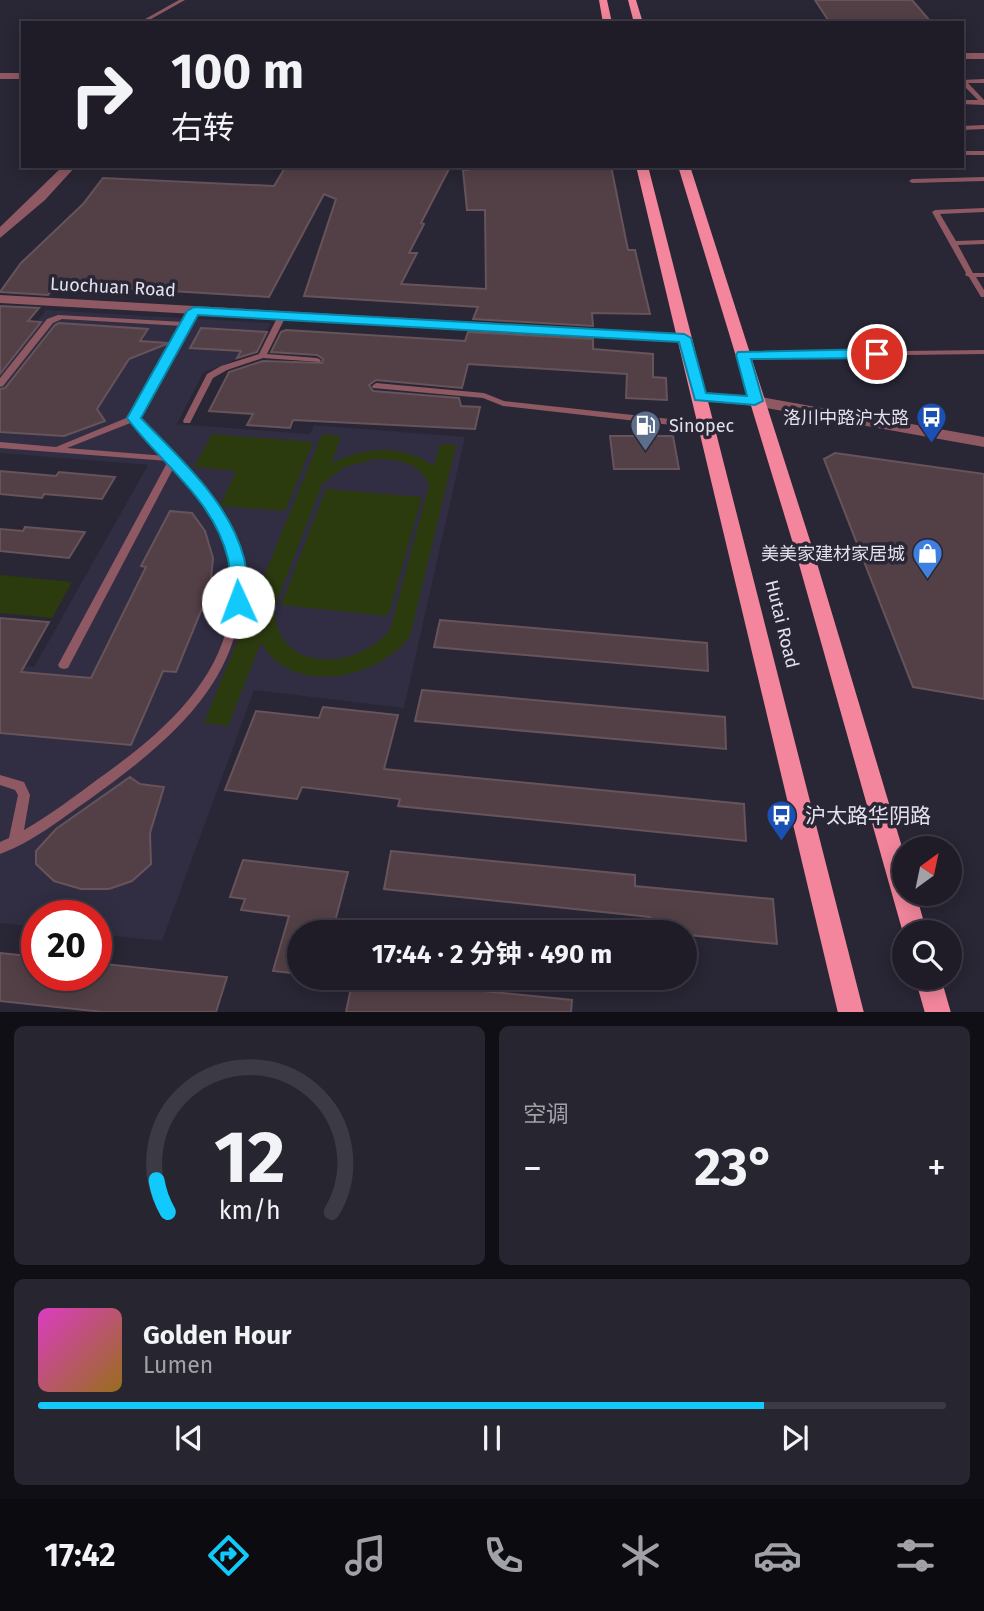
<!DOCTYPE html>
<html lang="zh">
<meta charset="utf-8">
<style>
:root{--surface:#1f1c28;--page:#272530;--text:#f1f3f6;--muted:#a1a1a8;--line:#3c3a45;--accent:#11cafb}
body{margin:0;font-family:"Fira Sans","Noto Sans SC",sans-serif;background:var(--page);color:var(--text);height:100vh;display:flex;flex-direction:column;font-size:26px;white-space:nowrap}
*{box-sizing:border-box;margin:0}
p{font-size:23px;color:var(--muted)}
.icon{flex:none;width:38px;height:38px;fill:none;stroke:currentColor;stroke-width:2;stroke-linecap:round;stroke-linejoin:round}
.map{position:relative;height:1012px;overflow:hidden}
.drawer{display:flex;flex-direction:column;gap:14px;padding:14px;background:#110f16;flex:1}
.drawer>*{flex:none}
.hud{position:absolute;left:21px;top:21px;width:943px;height:147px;border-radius:0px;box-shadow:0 4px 18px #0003,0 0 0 2px var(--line);background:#1f1c28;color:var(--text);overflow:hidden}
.needle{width:46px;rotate:33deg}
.tools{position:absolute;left:892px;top:836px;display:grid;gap:14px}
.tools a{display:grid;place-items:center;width:70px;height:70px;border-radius:50%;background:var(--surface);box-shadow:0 4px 18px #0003,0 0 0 2px var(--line);font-size:35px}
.speed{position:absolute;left:21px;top:900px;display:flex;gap:14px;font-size:35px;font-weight:700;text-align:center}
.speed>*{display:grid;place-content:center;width:91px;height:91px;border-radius:50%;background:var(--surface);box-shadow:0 4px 18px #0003,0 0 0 2px var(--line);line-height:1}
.speed .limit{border:10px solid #d22;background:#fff;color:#111}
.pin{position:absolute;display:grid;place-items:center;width:60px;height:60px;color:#fff;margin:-30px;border:4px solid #fff;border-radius:50%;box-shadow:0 2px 7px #0007}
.me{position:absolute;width:77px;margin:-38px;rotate:358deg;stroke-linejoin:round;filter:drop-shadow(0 0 5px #0008)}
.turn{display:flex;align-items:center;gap:24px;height:147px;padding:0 35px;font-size:32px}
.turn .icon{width:91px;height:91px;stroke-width:2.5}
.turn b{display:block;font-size:49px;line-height:60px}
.big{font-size:52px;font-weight:700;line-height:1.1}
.drawer .widget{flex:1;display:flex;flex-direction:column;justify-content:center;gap:10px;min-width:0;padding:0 24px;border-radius:10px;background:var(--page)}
.drawer .dial{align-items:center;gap:0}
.dial svg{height:182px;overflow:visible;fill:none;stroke:var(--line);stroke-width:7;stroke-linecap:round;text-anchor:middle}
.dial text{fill:var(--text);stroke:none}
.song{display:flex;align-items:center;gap:21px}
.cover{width:84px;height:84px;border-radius:10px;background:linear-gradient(135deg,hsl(310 70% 55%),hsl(40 70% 35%))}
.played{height:7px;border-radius:4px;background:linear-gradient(90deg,var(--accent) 80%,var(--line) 80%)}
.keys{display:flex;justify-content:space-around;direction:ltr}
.heat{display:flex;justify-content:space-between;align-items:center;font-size:38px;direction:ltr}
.drawer .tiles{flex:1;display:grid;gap:14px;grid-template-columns:1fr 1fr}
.widget:last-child{grid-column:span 2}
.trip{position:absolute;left:287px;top:920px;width:410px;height:70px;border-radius:35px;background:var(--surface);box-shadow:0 4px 18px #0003,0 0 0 2px var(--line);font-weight:700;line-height:70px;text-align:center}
.dock{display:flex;height:112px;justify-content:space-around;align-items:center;background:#0c0b10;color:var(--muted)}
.dock .icon{width:49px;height:49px}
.dock .on{color:var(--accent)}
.dock b{font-size:32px;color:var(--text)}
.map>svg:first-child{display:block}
.built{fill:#312d42}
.green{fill:#2c3b0e;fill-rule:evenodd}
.building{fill:#534046;stroke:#67535a;stroke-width:2}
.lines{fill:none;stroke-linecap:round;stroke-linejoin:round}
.service{fill:#8e5962;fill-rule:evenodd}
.minor{fill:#8e5962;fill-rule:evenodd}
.tertiary{fill:#8e5962;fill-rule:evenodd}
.primary{fill:#f3869c;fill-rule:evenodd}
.route{fill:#11cafb;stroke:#0b83a3;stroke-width:2}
.labels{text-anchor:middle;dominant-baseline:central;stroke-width:7;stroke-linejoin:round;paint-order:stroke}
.street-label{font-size:18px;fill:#e3e1ec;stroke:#292635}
.poi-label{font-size:18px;fill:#e3e1ec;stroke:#292635;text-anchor:end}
.near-poi-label{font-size:21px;fill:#e3e1ec;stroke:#292635;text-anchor:start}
</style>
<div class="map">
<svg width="984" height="1013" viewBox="0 0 984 1013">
<rect width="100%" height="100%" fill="#292635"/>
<path class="built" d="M46 310 271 323 255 352 203 373 177 424 310 434 314 425 465 437 404 708 254 690 162 941 96 934V915H37V927L0 923V664L34 667 148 465 0 453V369Z"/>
<path class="green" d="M212 434 313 442 285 511 220 506 236 471 194 467Z
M322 434 341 436 331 464C364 446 402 444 434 466L440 444 456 445 410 636C378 680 290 697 261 642L228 726 204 723ZM375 459C397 459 420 462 429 485L390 630C356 671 277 674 274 609L322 484 344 467Z
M326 489 422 497 388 616 281 605Z
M0 575 72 582 52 618 0 613Z"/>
<path class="building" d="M815 0H912L931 22 830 23Z
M286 166 449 169 421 223 424 224 409 253H417L401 284 486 289 485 210H467L463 170H468V168L611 166 628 250H635L650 314 592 313 593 326 473 319 478 307 304 296 336 199 324 194 269 297 57 284 48 295 0 292 21 263 83 204 103 178 274 186Z
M0 306 39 308 28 321 41 322 0 374Z
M59 323 148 329 140 341 169 343 129 359 97 409 105 421 64 436 0 432V389L5 388 55 325Z
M201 328 267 332 257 352 237 358 241 351 190 348Z
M286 330 465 341 468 332 593 339V349L653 354V377L666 378 667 400 626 398 627 374 468 364 462 388 376 380 369 385 373 391 459 398 461 406 480 407 475 429 293 420 290 428 247 425 253 414 209 411 229 372 263 361 322 363 323 359 317 355 271 352 281 332Z
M610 436H673L679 469H614Z
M835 453 984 474V699L913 687 824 459Z
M0 471 56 476 59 472 115 477 102 499 44 494 42 498 0 494Z
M170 511 192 513 205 531 213 558 210 589 176 672 163 671 131 745 0 733V618L49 622 21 672 91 678 146 567 141 566Z
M25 527 85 532 69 558 0 551V529L23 531Z
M440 620 707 643 708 671 434 647Z
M422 690 725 717 726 749 415 721Z
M323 707 398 715 384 769 744 804 746 841 398 806 400 799 302 787 297 799 225 790 256 711 319 718Z
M130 777 140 784 164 787 150 833 151 864 132 881 109 889H81L54 881 36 864V851L56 829Z
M391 851 635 875V886L773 899 777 944 650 931V917L384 889Z
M243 860 348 872 332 933H299V974L273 971 289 916 241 910 245 899 230 897Z
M0 953 37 957V975H96V963L227 977 216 1012H103L0 1001Z
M353 978 572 1000 571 1012H346Z"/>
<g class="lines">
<path class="service" d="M179 0H185L144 23H138Z
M984 79V83H968L984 100V105L962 104V100H978L962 84V80Z
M984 125V129L962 130V126Z
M962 151H984V155H962Z
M984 177V181L912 183 909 181 912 179Z
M984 208V212L940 214 956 241 984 240V244L958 245 973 273H984V277H976L984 290V297H981L969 277 965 275 966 273 932 212 935 210Z
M191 309H194L198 311 139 418C179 458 225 500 241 557 244 570 242 586 241 599 235 691 159 749 90 799 61 819 33 842 0 854V842L9 838 18 795 15 790 0 785V775L24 782 30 795 24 830C50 815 74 797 98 779 153 740 216 689 229 618 230 612 230 604 231 597 232 585 234 572 231 560 224 524 199 492 175 465L68 668 64 669 60 668 58 665 168 461 0 448V442L56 447 131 416 182 326 62 319 53 323 3 386 0 387V378L47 319 58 315 184 322ZM133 422 166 456 67 448Z
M279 314H285L286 316 267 354 317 358 321 360 320 362 263 358 227 370 213 378 191 421 190 423H184L183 421 207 374 221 366 259 354Z
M984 350V354L743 357 739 355 743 353Z
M376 383 484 393 504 401 707 423 711 426 707 429 503 406 483 398 373 388 372 386Z"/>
<path class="minor" d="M63 166H76L45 200 0 238V227Z
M0 295 684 334 691 338 684 342 0 303Z
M700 392 755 396 984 437V447L755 406 694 400 692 397Z"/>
<path class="tertiary" d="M962 53H984V59H962Z
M0 73H23V79H0Z"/>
<path class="primary" d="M599 0H607L612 23H603Z
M628 0H636L643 23H634Z
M636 166H648L864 1013H838Z
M678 166H690L813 550 905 857V894H916L927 933H905V938L903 933 795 550Z
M915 978H941L951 1013H925Z"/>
</g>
<path class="route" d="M194 307 684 334 691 338 706 393 747 396 736 355 738 352 877 349 883 354 877 358 751 359 763 401 755 405 695 400 679 342 198 315 141 418C180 459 229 501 244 558 248 572 246 588 247 602L238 608 229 602C229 588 231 572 228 559 214 499 161 464 127 418L187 311Z"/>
<defs>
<symbol id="bus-pin" viewBox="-11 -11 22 30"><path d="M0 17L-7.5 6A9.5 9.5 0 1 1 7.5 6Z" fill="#1a4fb4" stroke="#292635"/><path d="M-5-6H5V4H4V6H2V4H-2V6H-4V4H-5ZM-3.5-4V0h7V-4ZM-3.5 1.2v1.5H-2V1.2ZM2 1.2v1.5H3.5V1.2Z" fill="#fff"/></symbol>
<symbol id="fuel-pin" viewBox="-11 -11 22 30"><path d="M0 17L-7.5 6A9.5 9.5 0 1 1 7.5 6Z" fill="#5c6f8a" stroke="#292635"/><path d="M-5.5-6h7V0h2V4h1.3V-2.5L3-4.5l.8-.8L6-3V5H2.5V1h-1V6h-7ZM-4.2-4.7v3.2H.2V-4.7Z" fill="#fff"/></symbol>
<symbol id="shop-pin" viewBox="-11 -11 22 30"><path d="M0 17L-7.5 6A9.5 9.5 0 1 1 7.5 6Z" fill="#3f7fe0" stroke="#292635"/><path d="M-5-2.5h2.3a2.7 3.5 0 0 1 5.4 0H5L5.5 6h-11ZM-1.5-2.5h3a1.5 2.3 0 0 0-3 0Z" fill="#fff"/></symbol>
</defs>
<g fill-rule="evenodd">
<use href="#bus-pin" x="914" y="400" width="35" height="47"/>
<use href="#fuel-pin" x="628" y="408" width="35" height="47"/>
<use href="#shop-pin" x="910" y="536" width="35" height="47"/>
<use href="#bus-pin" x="764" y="798" width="35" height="47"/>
</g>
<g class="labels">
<g class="street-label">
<text transform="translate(113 287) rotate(3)">Luochuan Road</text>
<text transform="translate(782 624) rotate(76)">Hutai Road</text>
</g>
<g class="poi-label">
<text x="909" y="418">洛川中路沪太路</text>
<text x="669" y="426" text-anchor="start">Sinopec</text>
<text x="905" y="554">美美家建材家居城</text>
</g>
<g class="near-poi-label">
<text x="805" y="816">沪太路华阴路</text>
</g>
</g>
</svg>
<div class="tools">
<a><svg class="needle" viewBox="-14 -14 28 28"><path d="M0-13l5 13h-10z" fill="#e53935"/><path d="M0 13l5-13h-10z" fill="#a1a1a8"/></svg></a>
<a><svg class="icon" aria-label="search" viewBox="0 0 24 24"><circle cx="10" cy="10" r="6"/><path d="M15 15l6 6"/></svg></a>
</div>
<div class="speed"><div class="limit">20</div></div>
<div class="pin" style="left:877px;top:354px;background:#d93025"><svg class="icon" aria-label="arrive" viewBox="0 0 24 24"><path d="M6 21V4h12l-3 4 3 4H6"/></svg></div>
<svg class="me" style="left:238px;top:602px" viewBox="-20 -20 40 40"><circle r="19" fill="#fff"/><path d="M0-13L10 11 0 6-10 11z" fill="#11cafb"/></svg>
<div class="trip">17:44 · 2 分钟 · 490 m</div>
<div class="hud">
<div class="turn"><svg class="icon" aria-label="right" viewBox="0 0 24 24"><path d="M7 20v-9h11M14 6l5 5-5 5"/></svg><div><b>100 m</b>右转</div></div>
</div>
</div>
<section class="drawer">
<div class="tiles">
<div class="widget dial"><svg viewBox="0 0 100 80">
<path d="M14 69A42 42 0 1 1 86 69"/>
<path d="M14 69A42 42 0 0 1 9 55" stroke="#11cafb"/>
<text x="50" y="56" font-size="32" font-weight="700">12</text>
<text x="50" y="72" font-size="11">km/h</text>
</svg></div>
<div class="widget"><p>空调</p>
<div class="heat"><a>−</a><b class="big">23°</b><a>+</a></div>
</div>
<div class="widget">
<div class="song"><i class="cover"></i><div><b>Golden Hour</b><p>Lumen</p></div></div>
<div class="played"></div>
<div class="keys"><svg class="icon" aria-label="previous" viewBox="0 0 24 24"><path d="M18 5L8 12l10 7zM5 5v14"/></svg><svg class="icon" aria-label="pause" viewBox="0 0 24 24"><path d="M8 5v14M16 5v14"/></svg><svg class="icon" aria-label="next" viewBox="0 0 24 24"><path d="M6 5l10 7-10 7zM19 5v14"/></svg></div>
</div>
</div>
</section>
<nav class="dock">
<b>17:42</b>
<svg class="icon on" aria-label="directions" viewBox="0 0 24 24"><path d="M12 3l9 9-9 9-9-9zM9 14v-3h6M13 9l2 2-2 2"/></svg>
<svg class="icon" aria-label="music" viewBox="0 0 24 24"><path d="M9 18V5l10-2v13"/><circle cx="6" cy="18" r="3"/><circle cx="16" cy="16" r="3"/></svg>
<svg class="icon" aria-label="phone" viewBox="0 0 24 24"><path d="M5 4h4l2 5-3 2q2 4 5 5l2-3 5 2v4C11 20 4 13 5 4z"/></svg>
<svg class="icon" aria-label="climate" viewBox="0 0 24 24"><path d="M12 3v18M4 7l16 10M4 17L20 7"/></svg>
<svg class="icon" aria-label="car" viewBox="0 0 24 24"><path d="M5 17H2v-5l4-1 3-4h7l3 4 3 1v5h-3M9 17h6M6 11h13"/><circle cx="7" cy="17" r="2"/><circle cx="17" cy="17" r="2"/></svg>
<svg class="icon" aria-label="filters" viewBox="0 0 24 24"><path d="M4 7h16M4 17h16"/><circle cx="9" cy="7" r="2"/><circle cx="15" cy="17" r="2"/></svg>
</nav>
